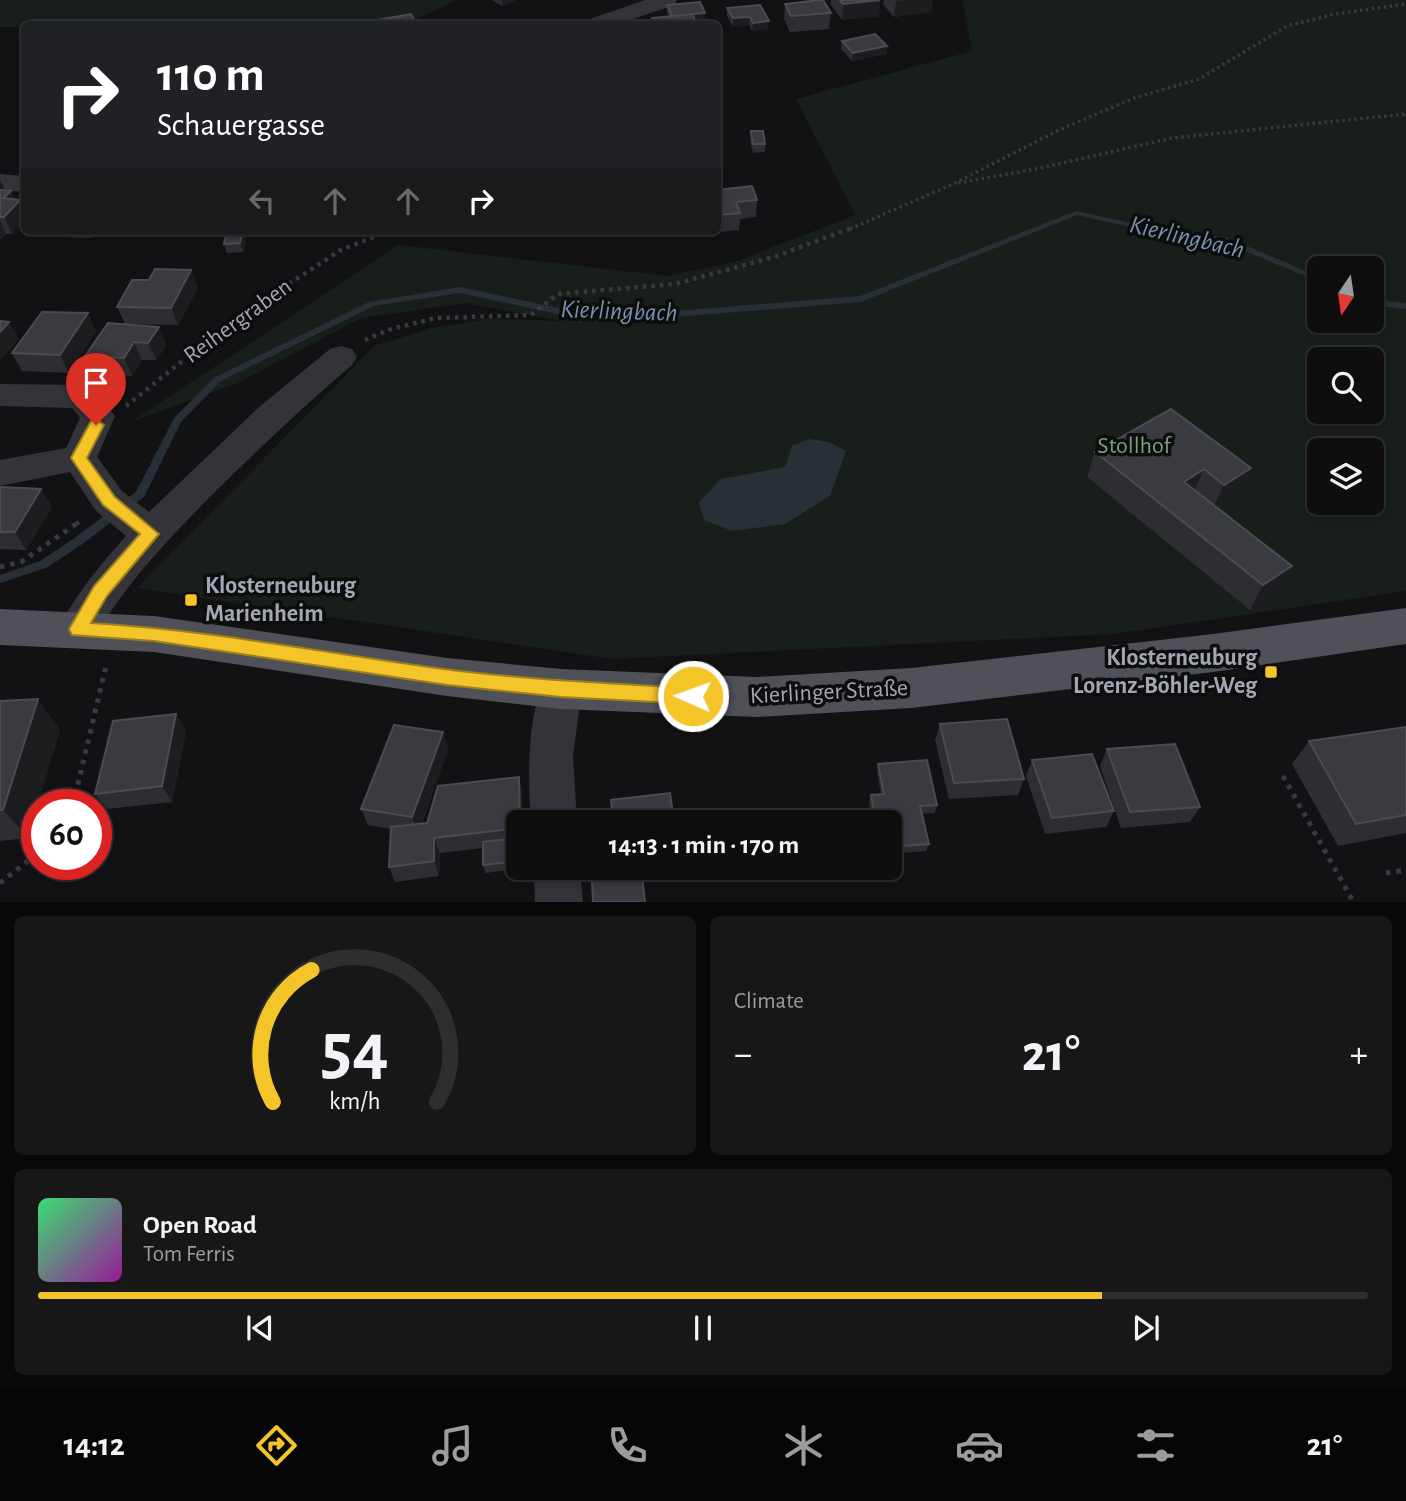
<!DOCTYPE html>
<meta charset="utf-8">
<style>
:root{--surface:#0e0e0f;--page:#171718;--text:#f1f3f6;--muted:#9b9c9e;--line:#2e2e2f;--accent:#f4c529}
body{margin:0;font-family:"Alegreya Sans",sans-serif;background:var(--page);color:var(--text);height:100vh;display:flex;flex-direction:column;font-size:26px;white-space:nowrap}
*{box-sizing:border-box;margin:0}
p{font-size:23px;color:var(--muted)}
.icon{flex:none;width:38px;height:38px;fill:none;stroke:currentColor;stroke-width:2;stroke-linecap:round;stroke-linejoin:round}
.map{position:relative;height:902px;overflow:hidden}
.drawer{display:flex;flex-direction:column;gap:14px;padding:14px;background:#080808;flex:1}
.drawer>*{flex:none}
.hud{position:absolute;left:21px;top:21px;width:700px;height:214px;border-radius:10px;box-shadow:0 4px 10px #0003,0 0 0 2px var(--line);background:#202124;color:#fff;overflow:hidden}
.needle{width:46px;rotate:193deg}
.fabs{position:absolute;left:1307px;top:256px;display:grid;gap:14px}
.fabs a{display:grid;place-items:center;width:77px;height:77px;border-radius:10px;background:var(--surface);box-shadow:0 4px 10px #0003,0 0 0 2px var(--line);font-size:35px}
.speed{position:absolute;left:21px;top:789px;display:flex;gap:14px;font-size:35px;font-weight:700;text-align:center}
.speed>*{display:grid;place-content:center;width:91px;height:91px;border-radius:50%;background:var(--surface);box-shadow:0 4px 10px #0003,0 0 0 2px var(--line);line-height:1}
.speed .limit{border:10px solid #d22;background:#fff;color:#111}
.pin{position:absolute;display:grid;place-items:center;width:60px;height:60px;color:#fff;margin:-72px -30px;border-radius:50% 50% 50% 0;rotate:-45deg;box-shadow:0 0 7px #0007}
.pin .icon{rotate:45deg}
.me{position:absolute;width:77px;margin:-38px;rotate:272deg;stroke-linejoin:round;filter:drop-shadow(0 0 5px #0008)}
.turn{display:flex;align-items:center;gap:24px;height:147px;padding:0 21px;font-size:32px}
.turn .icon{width:91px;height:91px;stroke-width:2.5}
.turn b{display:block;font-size:49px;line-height:60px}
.lanes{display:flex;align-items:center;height:66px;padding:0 21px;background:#0003;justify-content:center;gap:35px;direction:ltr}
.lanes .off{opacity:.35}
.big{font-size:52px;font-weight:600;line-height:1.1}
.drawer .card{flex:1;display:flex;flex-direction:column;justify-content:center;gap:10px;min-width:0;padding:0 24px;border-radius:10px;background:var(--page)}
.drawer .dial{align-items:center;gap:0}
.dial svg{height:182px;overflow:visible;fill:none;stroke:var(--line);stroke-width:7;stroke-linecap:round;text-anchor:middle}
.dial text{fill:var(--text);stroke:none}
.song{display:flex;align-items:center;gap:21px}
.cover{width:84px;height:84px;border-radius:10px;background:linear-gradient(135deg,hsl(140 70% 55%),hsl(300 70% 35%))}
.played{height:7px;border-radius:4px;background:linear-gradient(90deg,var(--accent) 80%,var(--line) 80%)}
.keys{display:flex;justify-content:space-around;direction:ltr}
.heat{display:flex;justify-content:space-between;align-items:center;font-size:38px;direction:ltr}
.drawer .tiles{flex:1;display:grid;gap:14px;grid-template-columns:1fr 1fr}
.card:last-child{grid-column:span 2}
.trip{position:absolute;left:506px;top:810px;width:396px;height:70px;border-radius:10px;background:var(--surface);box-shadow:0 4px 10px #0003,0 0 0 2px var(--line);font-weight:600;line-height:70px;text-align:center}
.tab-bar{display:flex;height:112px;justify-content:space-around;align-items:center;background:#060606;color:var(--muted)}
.tab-bar .icon{width:49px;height:49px}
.tab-bar .selected{color:var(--accent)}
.tab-bar b{font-size:32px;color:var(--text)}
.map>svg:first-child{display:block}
.green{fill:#181e1a;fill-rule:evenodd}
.water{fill:#282f37}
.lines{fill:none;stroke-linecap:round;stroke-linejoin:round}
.stream{fill:#282f37;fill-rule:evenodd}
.path-far2{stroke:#393a40;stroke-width:3.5;stroke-dasharray:2.5 3.5;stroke-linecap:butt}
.path-far1{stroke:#393a40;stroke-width:4.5;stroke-dasharray:3.5 5;stroke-linecap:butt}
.path{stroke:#393a40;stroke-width:5;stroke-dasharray:4.5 6;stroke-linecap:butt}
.minor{fill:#333339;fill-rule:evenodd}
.major{fill:#4f5058;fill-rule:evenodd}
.wall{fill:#2e2e32}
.shaded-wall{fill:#1d1d20}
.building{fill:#3a3b40;stroke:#4b4c52;stroke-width:2}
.route{fill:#f4c529;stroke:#9f801b;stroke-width:2}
.poi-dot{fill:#f4c529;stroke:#0d0d0e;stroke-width:2.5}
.labels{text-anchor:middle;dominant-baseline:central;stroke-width:7;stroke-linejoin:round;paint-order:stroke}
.street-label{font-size:24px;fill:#a3a7b4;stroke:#0d0d0e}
.park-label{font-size:24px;fill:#79a080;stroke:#0d0d0e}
.poi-label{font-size:24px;font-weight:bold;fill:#a3a7b4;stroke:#0d0d0e;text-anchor:start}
.water-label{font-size:26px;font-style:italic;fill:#7991b1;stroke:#0d0d0e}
</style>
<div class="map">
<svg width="1406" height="903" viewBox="0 0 1406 903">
<rect width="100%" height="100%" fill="#121214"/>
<path class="green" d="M0 0H456L409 23 24 24V27H0Z
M962 0H1406V591L1114 634 612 659 137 588 374 346 431 328 487 319 562 321 466 303 361 318 238 383 131 422 398 245 668 276 737 261 855 215 796 99 972 51ZM1320 268H1372V320H1320ZM1320 359H1372V411H1320ZM1320 450H1372V502H1320Z"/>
<path class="water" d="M809 439 829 442 846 451 830 496 785 524 732 531 704 520 699 502 721 479 785 467 792 446Z"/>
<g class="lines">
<path class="stream" d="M1076 211 1126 222 1228 238 1320 277V282L1223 242 1126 226 1077 215 861 302 675 317H572L460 293 374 306 221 381 181 422 144 497 81 545 48 567 0 583V575L40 561 73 539 136 492 174 418 215 377 369 302 460 287 572 311H675L860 296Z
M1372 296 1389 301 1406 303V309L1388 307 1372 302Z"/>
<path class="path-far2" d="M958 183 1036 169 1172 138 1406 114
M850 229 953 184 1059 130 1134 98 1199 79 1287 26 1335 14 1406 4"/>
<path class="path-far1" d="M365 340 391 329 436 318 531 315 558 294 675 284 774 257 854 227
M126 406 239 316 341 250 389 231
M76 524 83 519"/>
<path class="path" d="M0 567 21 562 79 522
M1283 776 1354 903
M73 805 106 666
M1386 873 1406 870
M0 883 37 854"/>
<path class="minor" d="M645 0H677L674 5 618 24H587L590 19Z
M0 174 24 176V192L0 190Z
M341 346 352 349 357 357 352 365C303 407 257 450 211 496 166 541 124 586 92 641L78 645 64 641 58 629C76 594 100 565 126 536L96 511 70 472 0 486V460L66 448 80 418 72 408 0 406V384L81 385 93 389 115 416 97 457 122 491 149 512 258 408 330 349Z
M561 671 576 676 582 689 573 756 577 822H531C528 778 526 718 546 676Z
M534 868H580L583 903H535Z"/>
<path class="major" d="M1406 608V644L1213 672 911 708 757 717 561 709 447 696 154 652 0 645V609L154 616 447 658 561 669 757 677 911 668 1213 634Z"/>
</g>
<path class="wall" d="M491 0H516L503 6Z
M805 0H823L831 13 829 29 790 32 784 19 785 4 805 2Z
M831 0H880L879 16 842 20 831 5Z
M884 0H933L931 12 894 17 883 4Z
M667 5 705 21 696 22 697 24H652V18L669 16 667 13Z
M760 5 768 29 752 31 749 25 733 27 727 16V8Z
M842 41 886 54 852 61 841 49Z
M751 132 765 144V152L753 153 750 140Z
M0 180 5 190 11 191 15 200H20L24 210V221L12 234H6L1 239H0Z
M718 190 757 200 756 217 740 219 739 230 702 234 701 231H718Z
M39 231H95L90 238 41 236Z
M163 231H218L215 236 163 232Z
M227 231H278L275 235 245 232 247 237 243 252 227 253 224 244Z
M191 270 198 288 178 325 125 324 117 307 149 280Z
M108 323 167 345 156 360H142L132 376 93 374 85 356Z
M96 331 69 373 22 371 12 353Z
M1095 452 1251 468 1239 493 1217 507 1292 566 1278 591 1250 610 1087 477Z
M0 487 41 489 52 507 26 550 0 549Z
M38 699 60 730 37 805V810L28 838 0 841V701Z
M940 724 1024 779 1018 795 949 799 935 740Z
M1406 727V833L1338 846 1292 764 1309 741Z
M186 731 172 802 107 809 95 794Z
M443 732 448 749 422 823H427L519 777 522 793 518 822V868H527L485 873 483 865V848L440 853 439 876 395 882 389 867 391 829 368 825 361 809Z
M1107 749 1200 807 1190 822 1121 828 1100 766Z
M1032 760 1114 811 1106 827 1045 834 1026 776Z
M878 764 937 805 935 813 922 814 929 844 926 851 889 854V822H873L869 803 871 795 881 794 877 772Z"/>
<path class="shaded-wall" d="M502 0H516L503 6Z
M880 0 879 16 842 20 843 4Z
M906 0H933L931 12 894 17 896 1Z
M705 13V21L673 24 672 16Z
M750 17 749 25 733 27V18Z
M769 21 768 29 752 31 753 23Z
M887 46 886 54 852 61 853 53Z
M0 180 7 194 11 191 17 203 20 200 24 210V221L12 234 4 217 0 198Z
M0 221 6 234 1 239 0 236Z
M87 231H95L90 238Z
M243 231H245L247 237 243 252 240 243Z
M191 270 198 288 178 325 171 308Z
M88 313 96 331 69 373 60 355Z
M9 322 19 339 0 361V332Z
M159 327 167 345 156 360 148 343Z
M134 342 142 360 132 376 124 358Z
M1251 468 1239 493 1212 510 1224 485Z
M1204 469 1193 495 1184 482Z
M41 489 52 507 26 550 15 532Z
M1292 566 1278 591 1250 610 1263 585Z
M38 699 60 730 38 805H37V810L28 838 3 810Z
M176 714 186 731 172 802 162 786Z
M443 732 448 749 418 833 412 817Z
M519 777 522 793 523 822H520Z
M434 838 440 853 439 876 434 861Z"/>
<path class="building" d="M811 0H823L831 13 791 16 785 4 812 1Z
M840 0H880L843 4Z
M700 2 705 13 672 16 667 5Z
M760 5 769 21 753 23 750 17 733 18 727 8Z
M411 14 416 24H367L366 22Z
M692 14 697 24H655L652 18Z
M875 34 887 46 853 53 842 41Z
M751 131H763L765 144H753Z
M752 186 757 200 736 202 740 213 718 215V190Z
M0 190 11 191 3 198 20 200 4 217H0Z
M227 231H243L240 243 224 244Z
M155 269 191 270 171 308 117 307 132 280H149Z
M42 312 88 313 60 355 12 353Z
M0 321 9 322 0 332Z
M108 323 159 327 148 343 134 342 124 358 85 356Z
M1171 409 1251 468 1224 485 1204 469 1184 482 1292 566 1263 585 1095 452Z
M0 487 41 489 15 532H0Z
M38 699 3 810H0V701Z
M176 714 162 786 95 794 113 721Z
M1007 719 1024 779 954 783 940 724Z
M394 725 443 732 412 817 361 809Z
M1406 727V815L1356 824 1309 741Z
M1175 744 1200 807 1130 812 1107 749Z
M1092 754 1114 811 1052 818 1032 760Z
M927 760 937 805 920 806 929 844 889 847V822H876L871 795 884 794 878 764Z
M519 777 520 822H518V828L434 838V861L389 867 391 827 427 823 438 786Z
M670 793 674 822H613L611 800Z
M518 838V861L483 865V842Z
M642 876 645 902H593L592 881Z"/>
<path class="route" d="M96 419 104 425 87 458 115 497 159 534 107 596 91 623C210 630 326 653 444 669 526 680 610 683 693 688L699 690 702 696 699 702 693 704 561 697 447 685 154 641 72 635 69 629 94 586 140 534 103 505 71 458 91 421Z"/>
<g class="poi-dot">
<rect x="184" y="593" width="14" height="14" rx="3.5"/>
<rect x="1264" y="665" width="14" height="14" rx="3.5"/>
</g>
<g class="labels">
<g class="street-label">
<text transform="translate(238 321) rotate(-36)">Reihergraben</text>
<text transform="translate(829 692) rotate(-3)">Kierlinger Straße</text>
</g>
<g class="park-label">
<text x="1134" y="446">Stollhof</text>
</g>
<g class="poi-label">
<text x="205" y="586">Klosterneuburg<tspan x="205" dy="28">Marienheim</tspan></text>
<text x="1257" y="658" text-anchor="end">Klosterneuburg<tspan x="1257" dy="28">Lorenz-Böhler-Weg</tspan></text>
</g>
<g class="water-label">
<text transform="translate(1187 237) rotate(13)">Kierlingbach</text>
<text transform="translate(619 311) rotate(2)">Kierlingbach</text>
</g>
</g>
</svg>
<div class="fabs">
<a><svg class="needle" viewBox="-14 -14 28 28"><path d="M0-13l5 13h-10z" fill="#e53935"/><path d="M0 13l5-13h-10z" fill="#9b9c9e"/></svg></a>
<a><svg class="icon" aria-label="search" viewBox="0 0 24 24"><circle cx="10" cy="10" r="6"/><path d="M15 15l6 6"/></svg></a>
<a><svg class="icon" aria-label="layers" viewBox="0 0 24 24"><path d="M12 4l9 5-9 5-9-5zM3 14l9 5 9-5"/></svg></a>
</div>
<div class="speed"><div class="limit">60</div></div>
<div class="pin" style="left:96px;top:425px;background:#d93025"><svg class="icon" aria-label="arrive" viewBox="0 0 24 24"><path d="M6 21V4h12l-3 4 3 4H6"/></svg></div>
<svg class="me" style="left:693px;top:696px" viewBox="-20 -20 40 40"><circle r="17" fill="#f4c529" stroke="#fff" stroke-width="3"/><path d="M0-11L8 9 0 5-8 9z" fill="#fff"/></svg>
<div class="trip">14:13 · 1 min · 170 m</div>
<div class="hud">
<div class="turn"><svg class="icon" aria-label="right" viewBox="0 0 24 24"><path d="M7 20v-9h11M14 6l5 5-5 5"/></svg><div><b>110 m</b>Schauergasse</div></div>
<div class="lanes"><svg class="icon off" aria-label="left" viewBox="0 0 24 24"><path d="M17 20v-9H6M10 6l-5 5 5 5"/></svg><svg class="icon off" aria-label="ahead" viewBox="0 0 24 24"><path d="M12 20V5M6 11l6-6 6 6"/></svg><svg class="icon off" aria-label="ahead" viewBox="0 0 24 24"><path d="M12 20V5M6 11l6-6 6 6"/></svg><svg class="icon" aria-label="right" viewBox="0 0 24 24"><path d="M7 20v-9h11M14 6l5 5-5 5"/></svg></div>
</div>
</div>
<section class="drawer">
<div class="tiles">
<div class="card dial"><svg viewBox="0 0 100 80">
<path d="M14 69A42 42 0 1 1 86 69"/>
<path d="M14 69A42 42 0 0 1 31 11" stroke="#f4c529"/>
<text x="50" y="56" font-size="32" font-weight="700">54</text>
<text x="50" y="72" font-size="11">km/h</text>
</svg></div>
<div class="card"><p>Climate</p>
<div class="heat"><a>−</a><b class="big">21°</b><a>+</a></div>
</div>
<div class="card">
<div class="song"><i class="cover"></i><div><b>Open Road</b><p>Tom Ferris</p></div></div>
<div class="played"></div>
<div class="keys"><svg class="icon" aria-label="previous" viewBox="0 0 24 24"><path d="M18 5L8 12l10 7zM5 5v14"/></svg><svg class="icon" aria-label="pause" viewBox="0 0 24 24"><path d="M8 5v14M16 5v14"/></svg><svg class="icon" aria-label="next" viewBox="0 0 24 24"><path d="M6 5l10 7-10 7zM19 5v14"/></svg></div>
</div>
</div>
</section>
<nav class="tab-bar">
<b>14:12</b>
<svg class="icon selected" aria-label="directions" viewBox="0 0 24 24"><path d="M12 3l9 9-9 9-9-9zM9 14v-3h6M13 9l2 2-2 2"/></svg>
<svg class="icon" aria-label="music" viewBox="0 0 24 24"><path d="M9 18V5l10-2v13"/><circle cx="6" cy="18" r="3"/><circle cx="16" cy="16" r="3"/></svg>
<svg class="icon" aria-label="phone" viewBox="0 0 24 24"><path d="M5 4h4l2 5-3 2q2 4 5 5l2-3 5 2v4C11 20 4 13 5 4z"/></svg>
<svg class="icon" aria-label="climate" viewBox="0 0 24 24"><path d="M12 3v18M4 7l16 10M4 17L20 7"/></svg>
<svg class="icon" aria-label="car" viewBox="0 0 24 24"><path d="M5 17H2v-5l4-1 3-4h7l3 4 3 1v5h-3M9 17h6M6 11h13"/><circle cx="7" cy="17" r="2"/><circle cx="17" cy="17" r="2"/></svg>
<svg class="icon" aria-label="filters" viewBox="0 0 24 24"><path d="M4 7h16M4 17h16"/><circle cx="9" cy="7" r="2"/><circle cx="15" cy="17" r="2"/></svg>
<b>21°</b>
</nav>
